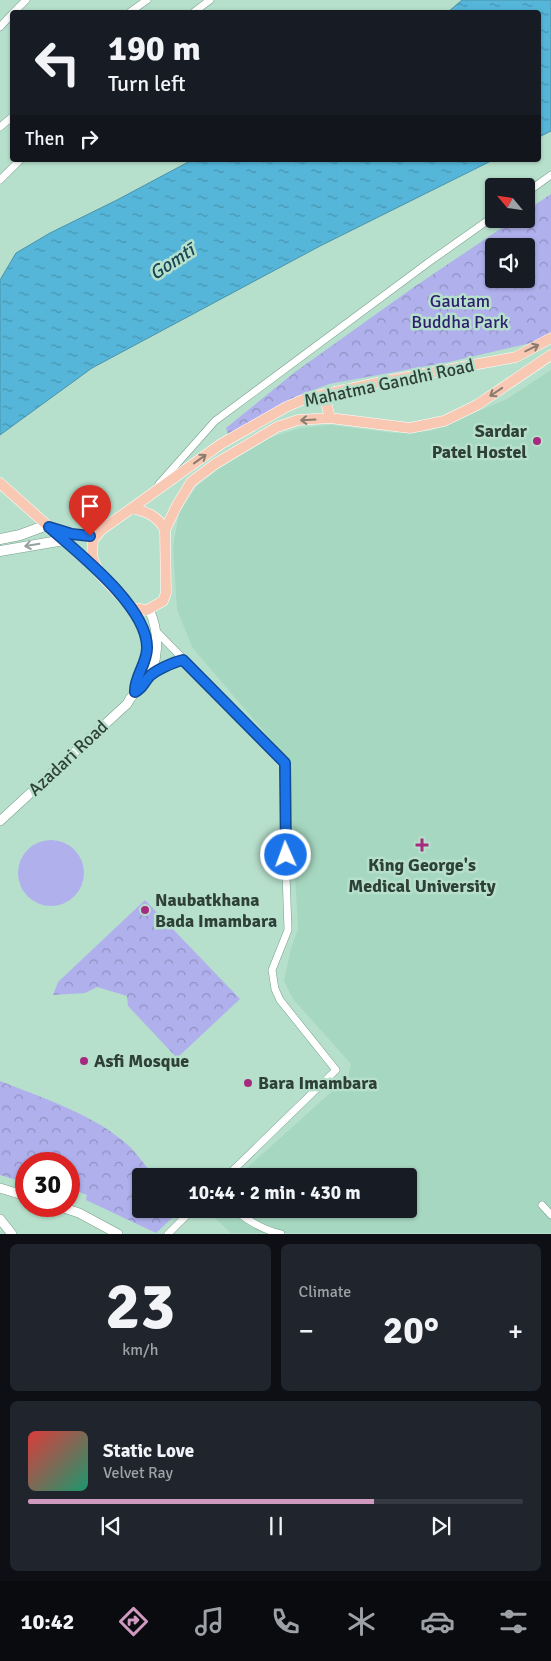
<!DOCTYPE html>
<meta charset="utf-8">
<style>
:root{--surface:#171b24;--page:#20242c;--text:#f1f3f6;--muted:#9ea1a6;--line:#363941;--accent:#cf99c0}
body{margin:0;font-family:Signika,sans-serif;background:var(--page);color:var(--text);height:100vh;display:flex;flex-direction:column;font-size:19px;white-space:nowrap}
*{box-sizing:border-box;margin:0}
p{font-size:16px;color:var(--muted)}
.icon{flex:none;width:28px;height:28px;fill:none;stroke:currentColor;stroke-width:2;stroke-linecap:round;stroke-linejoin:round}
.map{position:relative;height:1234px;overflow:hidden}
.drawer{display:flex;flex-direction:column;gap:10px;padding:10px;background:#0d0f14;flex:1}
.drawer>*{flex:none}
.top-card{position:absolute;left:10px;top:10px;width:531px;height:152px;border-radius:5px;box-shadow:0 1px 4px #0004;background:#171b24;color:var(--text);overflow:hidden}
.needle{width:32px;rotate:299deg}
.controls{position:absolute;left:485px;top:178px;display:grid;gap:10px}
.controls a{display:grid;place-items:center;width:50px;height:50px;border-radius:5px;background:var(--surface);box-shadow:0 1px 4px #0004;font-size:25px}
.speed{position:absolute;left:15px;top:1152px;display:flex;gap:10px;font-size:25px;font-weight:700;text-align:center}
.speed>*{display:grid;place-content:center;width:65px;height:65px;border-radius:50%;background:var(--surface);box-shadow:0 1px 4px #0004;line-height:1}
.speed .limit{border:8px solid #d22;background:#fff;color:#111}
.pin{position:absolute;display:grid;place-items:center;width:42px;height:42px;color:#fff;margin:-51px -21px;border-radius:50% 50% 50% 0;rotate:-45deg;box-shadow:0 0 5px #0007}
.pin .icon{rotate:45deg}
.me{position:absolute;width:55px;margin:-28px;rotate:358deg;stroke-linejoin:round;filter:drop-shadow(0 0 4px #0008)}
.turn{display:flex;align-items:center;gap:18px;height:105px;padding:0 15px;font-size:22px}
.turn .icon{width:65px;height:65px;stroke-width:2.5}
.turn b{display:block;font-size:35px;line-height:42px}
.then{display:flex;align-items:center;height:48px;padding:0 15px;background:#0003;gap:10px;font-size:19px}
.big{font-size:38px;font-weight:700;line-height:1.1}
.drawer .widget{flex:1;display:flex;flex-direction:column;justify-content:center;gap:8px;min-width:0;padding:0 18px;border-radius:8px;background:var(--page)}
.drawer .dial{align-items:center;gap:0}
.dial b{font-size:65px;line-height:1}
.song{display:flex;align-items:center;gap:15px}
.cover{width:60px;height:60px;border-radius:8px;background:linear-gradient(135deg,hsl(0 70% 55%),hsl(160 70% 35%))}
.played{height:5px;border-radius:2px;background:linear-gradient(90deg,var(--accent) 70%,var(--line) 70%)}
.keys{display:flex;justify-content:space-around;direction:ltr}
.heat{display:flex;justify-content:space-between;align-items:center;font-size:28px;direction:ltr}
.drawer .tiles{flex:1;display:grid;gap:10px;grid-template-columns:1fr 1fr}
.widget:last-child{grid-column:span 2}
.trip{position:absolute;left:132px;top:1168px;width:285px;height:50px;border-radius:5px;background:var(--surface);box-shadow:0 1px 4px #0004;font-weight:700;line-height:50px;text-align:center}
.tabs{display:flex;height:80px;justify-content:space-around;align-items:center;background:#090b0e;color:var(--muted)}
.tabs .icon{width:35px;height:35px}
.tabs .selected{color:var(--accent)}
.tabs b{font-size:22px;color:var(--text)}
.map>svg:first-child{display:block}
.built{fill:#a6d7c0}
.grass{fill:#b0b0ed}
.park{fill:url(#park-crowns);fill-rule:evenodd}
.water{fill:url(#water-ripples);stroke:#4a93a9}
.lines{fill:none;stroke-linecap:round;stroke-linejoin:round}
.minor-casing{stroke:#779f8c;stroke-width:8}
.tertiary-casing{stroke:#779f8c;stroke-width:10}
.secondary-casing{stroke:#779f8c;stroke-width:11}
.primary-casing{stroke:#fff;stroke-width:11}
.minor{stroke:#fff;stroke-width:7}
.tertiary{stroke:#fff;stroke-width:9}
.secondary{stroke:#fff;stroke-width:10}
.primary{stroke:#f9c8b3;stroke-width:10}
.oneway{stroke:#8a7d6f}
.oneway2{stroke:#97a09c}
.route-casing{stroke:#114b97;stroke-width:12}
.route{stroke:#1a73e8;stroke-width:9}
.poi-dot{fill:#a62a7d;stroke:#b7e0cc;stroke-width:2}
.labels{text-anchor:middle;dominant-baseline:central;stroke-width:5;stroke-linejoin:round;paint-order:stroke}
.park-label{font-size:18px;fill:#2e1e70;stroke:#b7e0cc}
.street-label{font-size:18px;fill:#2f4038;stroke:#b7e0cc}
.poi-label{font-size:18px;font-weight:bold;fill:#2f4038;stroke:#b7e0cc;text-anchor:start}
.water-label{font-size:19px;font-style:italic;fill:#1b4655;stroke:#b7e0cc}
</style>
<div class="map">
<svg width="551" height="1234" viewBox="0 0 551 1234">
<defs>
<pattern id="park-crowns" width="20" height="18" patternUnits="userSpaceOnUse" patternTransform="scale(1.25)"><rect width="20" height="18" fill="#b0b0ed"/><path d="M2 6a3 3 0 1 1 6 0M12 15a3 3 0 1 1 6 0" fill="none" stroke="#9091c1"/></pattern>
<pattern id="water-ripples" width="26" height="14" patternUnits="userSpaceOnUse" patternTransform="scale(1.25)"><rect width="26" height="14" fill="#55b6d9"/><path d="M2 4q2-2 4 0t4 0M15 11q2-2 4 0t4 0" fill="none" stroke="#4795b1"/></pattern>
</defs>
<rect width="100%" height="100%" fill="#b7e0cc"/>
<path class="built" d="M551 370V1233H231L205 1209H409V1176H238L348 1077 351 1064 293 999 284 981 291 949 298 929 289 761 192 647 177 609 173 547 179 513 197 486 218 469 266 439 300 428 331 425 394 433 430 431 507 399Z"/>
<path class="grass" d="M18 873a33 33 0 1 1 66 0a33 33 0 1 1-66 0Z"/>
<path class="park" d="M551 194V333L531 343 449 362 329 384 295 397 228 434 226 428 295 372 414 287 515 219H526V211ZM494 246H526V279H494Z
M145 900 240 999 177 1058 128 1006 127 996 97 987 85 993 53 995 58 982Z
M0 1081C41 1097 98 1116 130 1147 139 1156 146 1167 154 1176H141V1209H182L156 1233 86 1200 87 1195 69 1188V1164H26V1178L20 1181 0 1175Z"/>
<path class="water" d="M462 0H551V131L539 137V12H448Z
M192 160H493L320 246 92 368 0 435V280L16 253 50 233 117 200Z"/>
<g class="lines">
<defs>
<path id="minor" d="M14 12 26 0
M130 12 147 0
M194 12 210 0
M0 27 12 14
M0 127 12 117
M0 180 20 160
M526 193 551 175
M159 484 215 421 429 262 494 216
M156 631 285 763 284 818 288 930 272 970 275 989 280 1000 336 1070 227 1176
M148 677 174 663 183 660
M542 1205 551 1215
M234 1209C248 1221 263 1230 281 1234
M168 1234 193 1209"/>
<path id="tertiary" d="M132 608C145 629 151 647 142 670 139 678 134 684 135 692
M0 821 127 704C129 700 131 697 134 694 136 691 140 690 143 687 160 665 160 633 149 609
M0 1188 26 1196
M58 1206 79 1213 118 1234
M0 1219 12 1234"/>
<path id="secondary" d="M0 539 20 535 47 525
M0 551 64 540"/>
<path id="primary" d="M324 394 330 418
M0 483 96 569
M132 508 221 444 286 407 307 398 391 380 516 357 551 338
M132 508C147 512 158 516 165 530L166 593 163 601 147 610 132 608 98 572 92 556 93 540 101 530Z
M53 528C68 532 84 539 99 531
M165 530 177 505 191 482 215 464 277 427 298 420 330 418 410 428 444 421 477 405 551 355"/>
</defs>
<use href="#minor" class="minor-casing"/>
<use href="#tertiary" class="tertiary-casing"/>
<use href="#secondary" class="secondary-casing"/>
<use href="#primary" class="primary-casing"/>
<use href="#minor" class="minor"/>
<use href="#tertiary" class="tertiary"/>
<use href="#secondary" class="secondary"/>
<use href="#primary" class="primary"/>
</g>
<defs><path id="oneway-shaft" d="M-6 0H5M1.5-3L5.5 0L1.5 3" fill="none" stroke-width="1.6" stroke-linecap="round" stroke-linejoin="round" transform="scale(1.25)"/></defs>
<g class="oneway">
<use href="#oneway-shaft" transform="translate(532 348) rotate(-26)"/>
<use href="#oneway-shaft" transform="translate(496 392) rotate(146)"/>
<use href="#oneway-shaft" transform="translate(308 420) rotate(177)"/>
<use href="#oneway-shaft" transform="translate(200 459) rotate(-36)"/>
</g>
<use class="oneway2" href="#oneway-shaft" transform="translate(32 545) rotate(171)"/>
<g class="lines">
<defs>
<path id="route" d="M90 536 72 534 49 527C78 553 148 607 147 648 147 664 134 677 135 692 142 689 143 684 148 678 153 671 174 662 183 660L285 763 286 855"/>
</defs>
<use href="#route" class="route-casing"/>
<use href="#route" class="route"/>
</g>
<g class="poi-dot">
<circle cx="537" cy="441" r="5"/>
<path d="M419.5 837.5h5v5h5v5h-5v5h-5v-5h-5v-5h5z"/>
<circle cx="145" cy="910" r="5"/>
<circle cx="84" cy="1061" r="5"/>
<circle cx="248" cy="1083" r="5"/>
</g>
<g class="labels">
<g class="park-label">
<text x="460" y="301">Gautam<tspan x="460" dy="21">Buddha Park</tspan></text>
</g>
<g class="street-label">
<text transform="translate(389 383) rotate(-12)">Mahatma Gandhi Road</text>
<text transform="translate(68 758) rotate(-43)">Azadari Road</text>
</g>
<g class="poi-label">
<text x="527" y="431" text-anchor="end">Sardar<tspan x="527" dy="21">Patel Hostel</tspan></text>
<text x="422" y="865" text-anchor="middle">King George's<tspan x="422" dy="21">Medical University</tspan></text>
<text x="155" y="900">Naubatkhana<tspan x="155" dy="21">Bada Imambara</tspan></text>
<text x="94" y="1061">Asfi Mosque</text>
<text x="258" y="1083">Bara Imambara</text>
</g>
<g class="water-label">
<text transform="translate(172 262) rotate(-33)">Gomtī</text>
</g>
</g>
</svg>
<div class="controls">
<a><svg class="needle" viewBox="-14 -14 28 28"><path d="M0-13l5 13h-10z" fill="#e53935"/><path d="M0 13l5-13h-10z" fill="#9ea1a6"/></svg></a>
<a><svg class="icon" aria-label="sound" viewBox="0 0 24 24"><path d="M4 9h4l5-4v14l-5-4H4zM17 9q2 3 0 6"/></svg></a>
</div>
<div class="speed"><div class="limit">30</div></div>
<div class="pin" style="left:90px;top:536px;background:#d93025"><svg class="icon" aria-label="arrive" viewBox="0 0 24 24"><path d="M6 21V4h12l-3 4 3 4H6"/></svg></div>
<svg class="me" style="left:286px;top:855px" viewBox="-20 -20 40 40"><circle r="17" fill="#1a73e8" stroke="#fff" stroke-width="3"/><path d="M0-11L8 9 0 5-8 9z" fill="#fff"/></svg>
<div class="trip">10:44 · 2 min · 430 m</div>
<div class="top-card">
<div class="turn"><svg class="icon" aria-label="left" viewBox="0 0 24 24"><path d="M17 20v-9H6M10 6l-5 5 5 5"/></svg><div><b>190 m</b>Turn left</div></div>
<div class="then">Then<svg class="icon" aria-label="right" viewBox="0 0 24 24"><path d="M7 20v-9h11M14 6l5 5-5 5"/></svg></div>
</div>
</div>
<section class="drawer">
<div class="tiles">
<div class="widget dial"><b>23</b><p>km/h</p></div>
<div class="widget"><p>Climate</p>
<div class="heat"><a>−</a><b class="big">20°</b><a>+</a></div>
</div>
<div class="widget">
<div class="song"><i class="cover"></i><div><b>Static Love</b><p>Velvet Ray</p></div></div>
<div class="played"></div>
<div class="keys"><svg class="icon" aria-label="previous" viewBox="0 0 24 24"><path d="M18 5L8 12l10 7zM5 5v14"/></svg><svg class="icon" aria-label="pause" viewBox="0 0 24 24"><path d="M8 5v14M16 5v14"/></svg><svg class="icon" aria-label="next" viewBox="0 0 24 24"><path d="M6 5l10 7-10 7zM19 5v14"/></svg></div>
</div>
</div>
</section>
<nav class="tabs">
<b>10:42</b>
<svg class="icon selected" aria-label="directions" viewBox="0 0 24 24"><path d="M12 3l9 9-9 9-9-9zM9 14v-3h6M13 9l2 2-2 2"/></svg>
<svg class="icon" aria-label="music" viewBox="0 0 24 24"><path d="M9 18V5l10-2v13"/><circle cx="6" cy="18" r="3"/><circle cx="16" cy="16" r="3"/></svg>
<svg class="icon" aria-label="phone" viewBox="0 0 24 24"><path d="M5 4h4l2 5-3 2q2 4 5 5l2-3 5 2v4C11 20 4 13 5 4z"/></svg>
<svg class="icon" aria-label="climate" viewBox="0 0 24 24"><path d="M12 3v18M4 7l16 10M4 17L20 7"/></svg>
<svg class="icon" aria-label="car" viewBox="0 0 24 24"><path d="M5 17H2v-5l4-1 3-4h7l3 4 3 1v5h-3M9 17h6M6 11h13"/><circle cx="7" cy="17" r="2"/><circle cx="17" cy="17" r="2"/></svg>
<svg class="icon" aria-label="filters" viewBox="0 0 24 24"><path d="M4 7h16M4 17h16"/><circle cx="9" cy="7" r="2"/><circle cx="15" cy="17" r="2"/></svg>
</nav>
